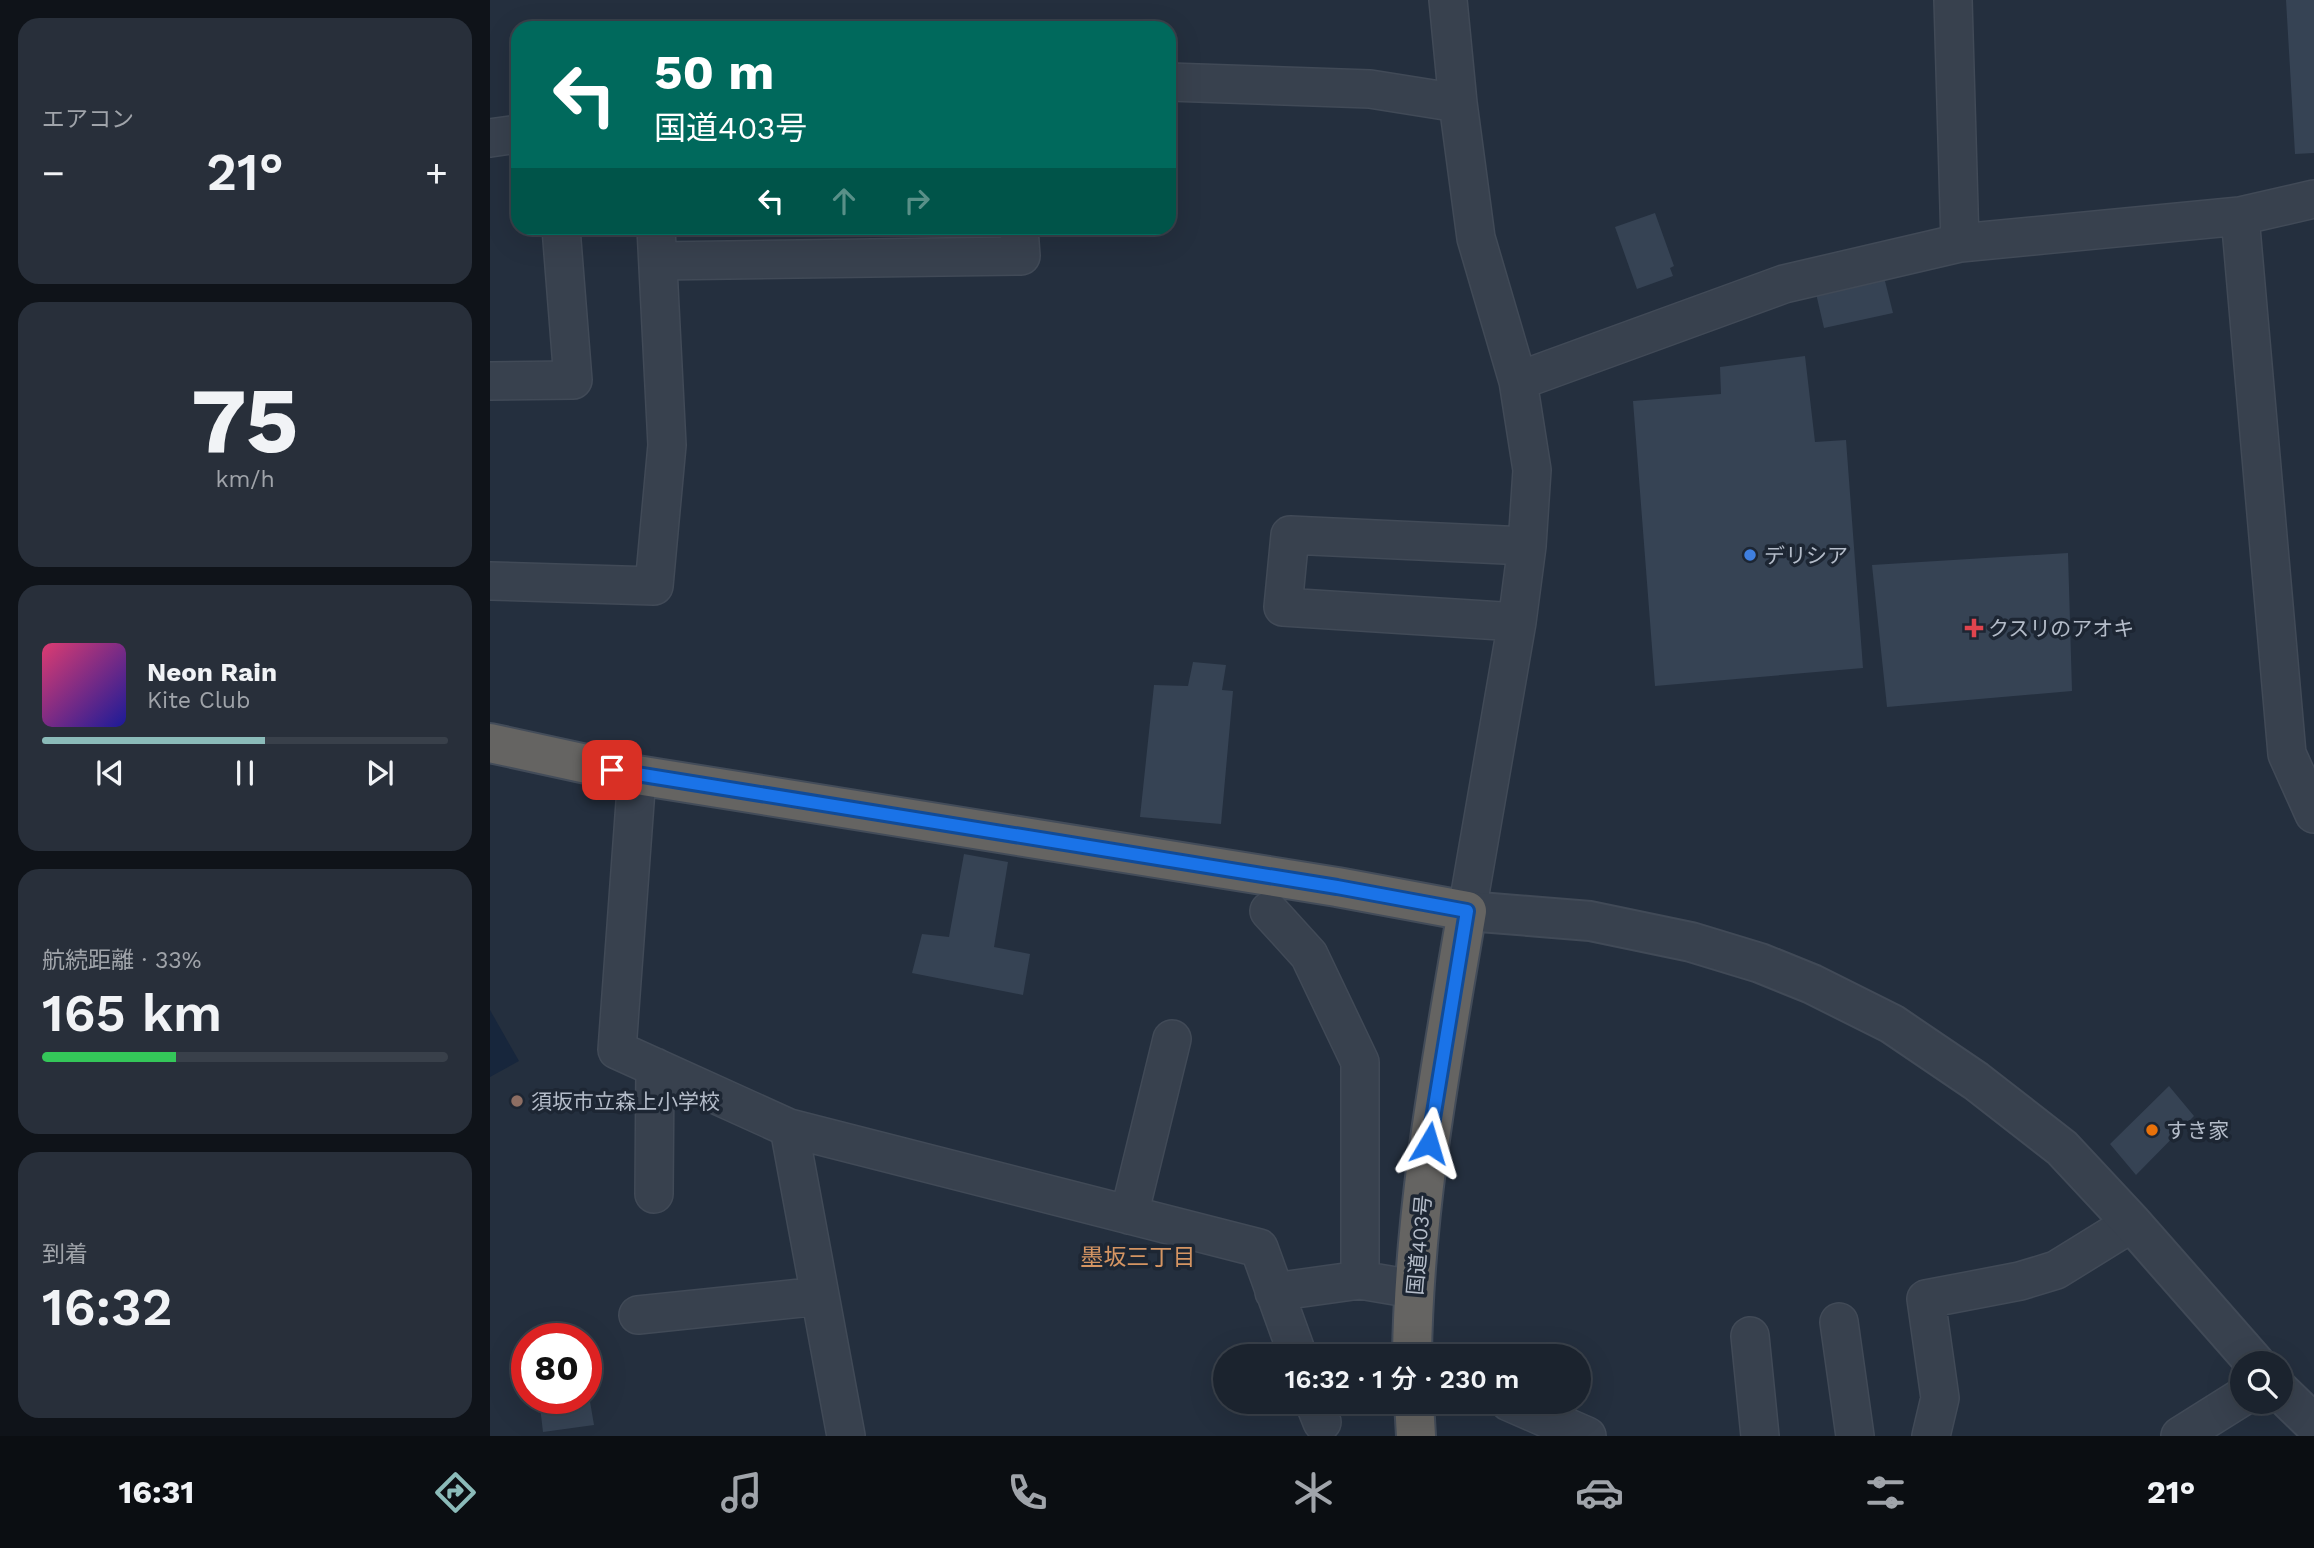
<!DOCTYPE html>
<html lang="ja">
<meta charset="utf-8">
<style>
:root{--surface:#1b232e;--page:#282f3a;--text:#f1f3f6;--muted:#a0a4aa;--line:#39404a;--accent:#8bbbb9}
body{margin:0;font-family:"Work Sans","Noto Sans JP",sans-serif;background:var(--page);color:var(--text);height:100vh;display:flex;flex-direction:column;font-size:26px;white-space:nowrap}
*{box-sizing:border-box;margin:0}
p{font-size:23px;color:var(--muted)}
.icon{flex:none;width:38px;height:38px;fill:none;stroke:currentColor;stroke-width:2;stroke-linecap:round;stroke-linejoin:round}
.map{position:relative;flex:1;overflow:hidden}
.sheet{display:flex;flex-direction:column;gap:18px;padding:18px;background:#0f1319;width:490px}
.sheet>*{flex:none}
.guide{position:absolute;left:21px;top:21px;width:665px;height:214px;border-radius:21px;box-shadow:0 7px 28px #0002,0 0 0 2px var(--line);background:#00695c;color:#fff;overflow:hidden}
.fabs{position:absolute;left:1740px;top:1351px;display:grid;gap:14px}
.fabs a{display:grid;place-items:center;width:63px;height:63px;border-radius:50%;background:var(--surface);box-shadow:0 7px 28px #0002,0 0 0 2px var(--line);font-size:35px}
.speed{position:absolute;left:21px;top:1323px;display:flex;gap:14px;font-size:35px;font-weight:700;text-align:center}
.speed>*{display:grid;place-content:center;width:91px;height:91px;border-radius:50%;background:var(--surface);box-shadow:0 7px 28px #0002,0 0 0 2px var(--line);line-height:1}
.speed .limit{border:10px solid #d22;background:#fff;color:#111}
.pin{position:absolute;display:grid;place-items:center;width:60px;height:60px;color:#fff;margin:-30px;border-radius:14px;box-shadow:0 4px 10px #0006}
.me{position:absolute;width:77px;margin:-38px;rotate:7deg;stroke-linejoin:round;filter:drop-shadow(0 0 5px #0008)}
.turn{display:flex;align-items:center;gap:24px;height:147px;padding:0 28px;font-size:32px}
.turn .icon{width:91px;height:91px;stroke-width:2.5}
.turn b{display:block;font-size:49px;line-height:60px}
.lanes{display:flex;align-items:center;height:66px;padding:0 28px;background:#0003;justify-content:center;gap:35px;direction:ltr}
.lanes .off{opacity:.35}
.big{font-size:52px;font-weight:600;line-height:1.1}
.sheet .card{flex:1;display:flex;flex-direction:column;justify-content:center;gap:10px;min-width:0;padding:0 24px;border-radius:21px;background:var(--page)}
.sheet .dial{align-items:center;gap:0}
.dial b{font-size:91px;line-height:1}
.song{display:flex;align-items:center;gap:21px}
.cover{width:84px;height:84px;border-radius:10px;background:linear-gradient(135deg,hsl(340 70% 55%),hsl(240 70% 35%))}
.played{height:7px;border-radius:4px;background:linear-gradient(90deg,var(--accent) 55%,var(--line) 55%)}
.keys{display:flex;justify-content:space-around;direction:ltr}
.heat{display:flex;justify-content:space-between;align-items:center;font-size:38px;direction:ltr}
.charge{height:10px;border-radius:5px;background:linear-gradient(90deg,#34c759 33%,var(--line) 0)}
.trip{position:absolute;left:723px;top:1344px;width:378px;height:70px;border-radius:35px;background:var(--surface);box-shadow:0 7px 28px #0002,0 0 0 2px var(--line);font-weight:600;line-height:70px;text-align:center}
.dock{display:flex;height:112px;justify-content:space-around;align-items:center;background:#0b0e12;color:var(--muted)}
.dock .icon{width:49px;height:49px}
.dock .active{color:var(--accent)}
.dock b{font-size:32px;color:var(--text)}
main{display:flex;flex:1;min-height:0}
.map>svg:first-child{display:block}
.water{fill:#17263c}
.building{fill:#364354}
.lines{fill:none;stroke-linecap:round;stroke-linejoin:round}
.minor-casing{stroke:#414a57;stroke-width:40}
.tertiary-casing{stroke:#414a57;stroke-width:42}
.trunk-casing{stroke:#434c59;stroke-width:42}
.minor{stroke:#38414e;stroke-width:37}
.tertiary{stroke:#38414e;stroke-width:38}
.trunk{stroke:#656462;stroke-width:38}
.route-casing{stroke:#114b97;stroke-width:18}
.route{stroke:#1a73e8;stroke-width:12}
.shop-dot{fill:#3f7fe0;stroke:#1d2633;stroke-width:2.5}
.health-dot{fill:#e0444e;stroke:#1d2633;stroke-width:2.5}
.education-dot{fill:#8d6e63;stroke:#1d2633;stroke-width:2.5}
.food-dot{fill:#e8710a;stroke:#1d2633;stroke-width:2.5}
.labels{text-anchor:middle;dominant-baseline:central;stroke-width:7;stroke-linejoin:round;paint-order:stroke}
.poi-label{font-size:21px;fill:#b4bcc9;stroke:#1d2633;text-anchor:start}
.street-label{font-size:21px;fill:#b4bcc9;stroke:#1d2633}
.neighbourhood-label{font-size:23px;fill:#d59563;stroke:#1d2633}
</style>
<main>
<section class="sheet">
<div class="card"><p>エアコン</p>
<div class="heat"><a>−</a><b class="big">21°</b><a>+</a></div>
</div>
<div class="card dial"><b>75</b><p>km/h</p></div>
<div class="card">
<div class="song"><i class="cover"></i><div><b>Neon Rain</b><p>Kite Club</p></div></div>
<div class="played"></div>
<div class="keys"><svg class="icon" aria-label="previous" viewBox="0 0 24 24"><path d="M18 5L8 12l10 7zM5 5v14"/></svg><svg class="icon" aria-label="pause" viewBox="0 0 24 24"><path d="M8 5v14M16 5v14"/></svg><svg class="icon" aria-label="next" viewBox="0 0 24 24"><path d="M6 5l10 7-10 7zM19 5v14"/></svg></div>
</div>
<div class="card"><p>航続距離 · 33%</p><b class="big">165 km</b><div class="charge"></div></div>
<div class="card"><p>到着</p><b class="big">16:32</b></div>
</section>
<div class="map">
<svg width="1824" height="1436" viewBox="0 0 1824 1436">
<rect width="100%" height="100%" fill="#242f3e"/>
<path class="water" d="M0 1010 29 1061 0 1077Z"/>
<path class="building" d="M1796 0H1824V153L1805 154Z
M1165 213 1184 266 1180 268 1183 276 1147 289 1125 227Z
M1393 273 1403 313 1334 328 1325 289Z
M1315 356 1325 442 1356 440 1373 668 1165 686 1143 401 1231 394 1230 367Z
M1578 553 1582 691 1397 707 1382 565Z
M703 662 736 665 732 690 743 691 731 824 650 817 664 685 698 686Z
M474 854 518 862 504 947 540 954 533 995 422 973 432 934 459 937Z
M1679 1086 1704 1116 1646 1175 1620 1144Z
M92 1330 93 1339H42L41 1336Z
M96 1378 104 1425 53 1432 49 1398H96Z"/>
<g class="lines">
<defs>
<path id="minor" d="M958 0 968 103 986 238 1028 381 1042 470 1037 546 1027 622 977 911
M1463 0 1470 243
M679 82 880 89 968 103
M0 138 28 134
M1750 216 1797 754 1824 814
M168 261 531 256 529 228
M0 381 83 380 71 228
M1028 381 1294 284 1470 243 1750 216 1824 199
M0 581 164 586 177 445 166 228
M1027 622 793 607 800 535 1037 546
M147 775 127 1050 299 1128 356 1436
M779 911 819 955 870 1062V1280
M299 1128 769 1248 808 1356
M164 1194 165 1067
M639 1215 682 1039
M784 1292 870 1280 923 1289
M148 1315 330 1296
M1349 1322 1365 1436
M1260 1336 1270 1436
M824 1402 832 1422
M1019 1402 1097 1436
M1441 1436 1450 1398 1436 1299 1530 1281 1566 1270 1642 1223
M1690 1436 1752 1397"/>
<path id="tertiary" d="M977 911 1100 921 1201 942 1270 963 1322 984 1402 1024 1486 1081 1572 1148 1642 1223 1765 1363
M1790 1391 1824 1424"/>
<path id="trunk" d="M0 743 147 775 847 887 977 911C952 1059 924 1206 922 1356
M924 1402 926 1436"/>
</defs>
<use href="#minor" class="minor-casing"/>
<use href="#tertiary" class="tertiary-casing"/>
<use href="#trunk" class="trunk-casing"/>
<use href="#minor" class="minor"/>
<use href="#tertiary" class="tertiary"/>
<use href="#trunk" class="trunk"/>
</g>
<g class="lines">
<defs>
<path id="route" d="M122 770 847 887 977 911 939 1143"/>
</defs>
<use href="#route" class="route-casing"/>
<use href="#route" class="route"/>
</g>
<circle class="shop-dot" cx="1260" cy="555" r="7"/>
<path class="health-dot" d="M1480.5 617.5h7v7h7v7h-7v7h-7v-7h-7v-7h7z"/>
<circle class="education-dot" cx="27" cy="1101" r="7"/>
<circle class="food-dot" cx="1662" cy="1130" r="7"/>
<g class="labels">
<g class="poi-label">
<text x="1274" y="555">デリシア</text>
<text x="1498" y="628">クスリのアオキ</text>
<text x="41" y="1101">須坂市立森上小学校</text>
<text x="1676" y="1130">すき家</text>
</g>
<g class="street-label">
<text transform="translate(929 1245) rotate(-85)">国道403号</text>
</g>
<g class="neighbourhood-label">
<text x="648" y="1257">墨坂三丁目</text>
</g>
</g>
</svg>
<div class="fabs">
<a><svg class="icon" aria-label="search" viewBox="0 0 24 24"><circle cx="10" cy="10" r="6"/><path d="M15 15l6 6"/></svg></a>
</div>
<div class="speed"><div class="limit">80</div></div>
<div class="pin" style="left:122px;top:770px;background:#d93025"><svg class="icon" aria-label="arrive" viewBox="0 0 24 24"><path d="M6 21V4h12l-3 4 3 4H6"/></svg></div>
<svg class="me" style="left:939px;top:1143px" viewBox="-20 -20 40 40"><path d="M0-17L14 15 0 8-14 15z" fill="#1a73e8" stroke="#fff" stroke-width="4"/></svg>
<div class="trip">16:32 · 1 分 · 230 m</div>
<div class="guide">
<div class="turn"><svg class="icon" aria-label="left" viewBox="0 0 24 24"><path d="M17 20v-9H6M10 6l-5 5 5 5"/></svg><div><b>50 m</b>国道403号</div></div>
<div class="lanes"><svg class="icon" aria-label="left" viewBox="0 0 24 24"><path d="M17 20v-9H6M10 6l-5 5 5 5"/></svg><svg class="icon off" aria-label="ahead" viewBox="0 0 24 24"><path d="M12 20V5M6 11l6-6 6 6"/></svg><svg class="icon off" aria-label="right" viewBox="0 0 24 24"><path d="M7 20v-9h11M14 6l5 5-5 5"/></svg></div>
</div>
</div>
</main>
<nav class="dock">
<b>16:31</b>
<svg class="icon active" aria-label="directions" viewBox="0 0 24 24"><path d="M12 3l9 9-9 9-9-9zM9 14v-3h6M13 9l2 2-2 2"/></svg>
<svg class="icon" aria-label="music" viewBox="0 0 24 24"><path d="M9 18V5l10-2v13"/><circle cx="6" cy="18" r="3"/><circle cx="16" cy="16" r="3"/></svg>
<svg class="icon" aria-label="phone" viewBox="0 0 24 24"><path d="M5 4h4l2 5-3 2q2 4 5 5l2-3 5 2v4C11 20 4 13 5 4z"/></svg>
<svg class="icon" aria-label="climate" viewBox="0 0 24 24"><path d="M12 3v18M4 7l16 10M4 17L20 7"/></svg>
<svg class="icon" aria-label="car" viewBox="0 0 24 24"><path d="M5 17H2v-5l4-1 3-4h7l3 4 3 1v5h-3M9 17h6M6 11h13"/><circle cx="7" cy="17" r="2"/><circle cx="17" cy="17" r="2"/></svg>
<svg class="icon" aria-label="filters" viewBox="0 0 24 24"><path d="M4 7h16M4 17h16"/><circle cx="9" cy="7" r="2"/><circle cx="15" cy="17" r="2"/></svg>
<b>21°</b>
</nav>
